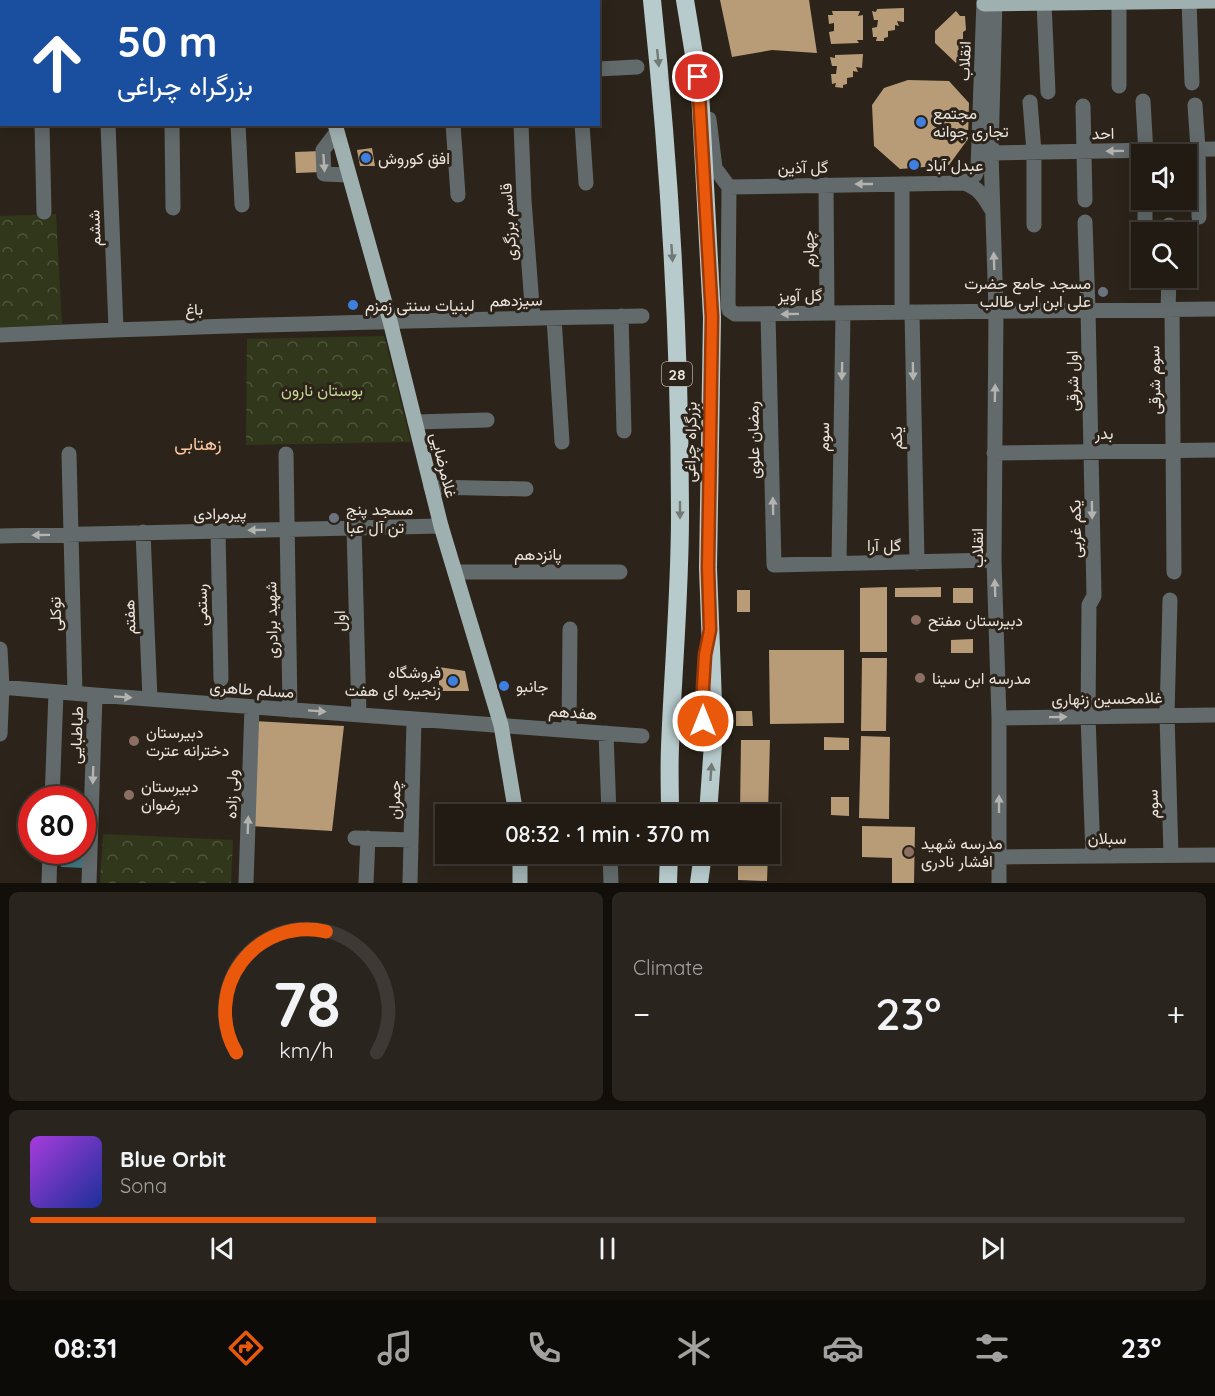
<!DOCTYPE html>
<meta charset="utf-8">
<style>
:root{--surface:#211b14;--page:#29241d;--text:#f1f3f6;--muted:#a2a1a0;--line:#3e3934;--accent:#ea580c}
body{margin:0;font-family:Quicksand,Vazirmatn,sans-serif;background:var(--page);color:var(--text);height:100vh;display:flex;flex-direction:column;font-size:22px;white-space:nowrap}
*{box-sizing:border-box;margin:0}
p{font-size:20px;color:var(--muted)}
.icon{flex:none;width:33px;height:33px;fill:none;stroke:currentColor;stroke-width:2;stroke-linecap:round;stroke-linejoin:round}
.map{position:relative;height:883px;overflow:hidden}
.side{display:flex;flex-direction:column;gap:9px;padding:9px;background:#120f0b;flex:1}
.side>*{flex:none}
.hud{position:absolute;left:0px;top:0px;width:600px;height:126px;box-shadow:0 3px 15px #0003,0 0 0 2px var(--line);background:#1a4fa0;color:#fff;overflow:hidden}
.fabs{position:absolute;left:1131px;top:144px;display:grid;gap:12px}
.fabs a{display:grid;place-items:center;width:66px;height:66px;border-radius:0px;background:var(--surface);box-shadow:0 3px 15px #0003,0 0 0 2px var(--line);font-size:30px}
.speed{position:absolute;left:18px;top:786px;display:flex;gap:12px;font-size:30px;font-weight:700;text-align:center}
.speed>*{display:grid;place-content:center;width:78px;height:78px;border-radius:50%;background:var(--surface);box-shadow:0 3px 15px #0003,0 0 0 2px var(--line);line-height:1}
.speed .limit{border:9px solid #d22;background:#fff;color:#111}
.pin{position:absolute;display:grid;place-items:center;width:51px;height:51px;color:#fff;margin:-26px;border:3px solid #fff;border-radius:50%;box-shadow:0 2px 6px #0007}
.me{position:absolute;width:66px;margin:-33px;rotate:0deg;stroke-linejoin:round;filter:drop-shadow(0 0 4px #0008)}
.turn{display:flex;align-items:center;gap:21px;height:126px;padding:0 18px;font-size:27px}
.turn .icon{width:78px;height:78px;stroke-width:2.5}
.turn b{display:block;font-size:42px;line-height:51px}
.big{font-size:45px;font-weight:600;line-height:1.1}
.side .tile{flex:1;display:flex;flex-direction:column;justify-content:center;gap:9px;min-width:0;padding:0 21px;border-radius:9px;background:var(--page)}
.side .dial{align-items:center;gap:0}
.dial svg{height:156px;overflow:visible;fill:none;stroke:var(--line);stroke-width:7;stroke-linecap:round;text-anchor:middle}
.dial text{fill:var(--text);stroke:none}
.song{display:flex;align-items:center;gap:18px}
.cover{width:72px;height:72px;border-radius:9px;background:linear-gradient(135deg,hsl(280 70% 55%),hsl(230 70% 35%))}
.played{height:6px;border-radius:3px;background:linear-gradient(90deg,var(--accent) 30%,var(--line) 30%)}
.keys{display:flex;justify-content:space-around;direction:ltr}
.heat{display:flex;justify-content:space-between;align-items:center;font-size:33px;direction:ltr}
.side .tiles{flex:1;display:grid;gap:9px;grid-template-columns:1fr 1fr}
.tile:last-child{grid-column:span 2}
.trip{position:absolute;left:435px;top:804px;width:345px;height:60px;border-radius:0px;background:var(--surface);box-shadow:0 3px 15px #0003,0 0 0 2px var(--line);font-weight:600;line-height:60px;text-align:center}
.tab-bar{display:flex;height:96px;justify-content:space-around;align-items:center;background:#0d0b08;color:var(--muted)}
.tab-bar .icon{width:42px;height:42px}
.tab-bar .current{color:var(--accent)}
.tab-bar b{font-size:27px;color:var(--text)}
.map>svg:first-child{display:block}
.park{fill:url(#park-crowns)}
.water{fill:#427783}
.building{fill:#b89c78}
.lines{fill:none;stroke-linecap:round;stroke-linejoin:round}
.minor{stroke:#626a6b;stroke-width:15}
.major{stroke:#9fb0b0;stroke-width:15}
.highway{stroke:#b7cbcc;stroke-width:18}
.oneway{fill:#727873}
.oneway2{fill:#b4b3af}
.route-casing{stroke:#983908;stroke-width:15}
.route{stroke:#ea580c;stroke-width:10}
.shop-dot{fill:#3f7fe0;stroke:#2c241a;stroke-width:2}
.worship-dot{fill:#6b7280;stroke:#2c241a;stroke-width:2}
.education-dot{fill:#8d6e63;stroke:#2c241a;stroke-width:2}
.labels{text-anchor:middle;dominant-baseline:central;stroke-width:6;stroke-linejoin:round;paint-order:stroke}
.shield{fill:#2c241a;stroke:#b1aaa2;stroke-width:1.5}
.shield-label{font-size:15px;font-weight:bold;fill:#eae4dd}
.street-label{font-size:16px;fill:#eae4dd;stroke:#2c241a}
.poi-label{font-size:16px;fill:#eae4dd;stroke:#2c241a;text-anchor:start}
.park-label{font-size:16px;fill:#c7d794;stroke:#2c241a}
.neighbourhood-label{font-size:18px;fill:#fdc7a1;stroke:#2c241a}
</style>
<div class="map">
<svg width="1215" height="883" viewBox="0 0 1215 883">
<defs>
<pattern id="park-crowns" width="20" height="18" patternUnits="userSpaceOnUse" patternTransform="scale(1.5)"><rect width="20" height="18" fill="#31371a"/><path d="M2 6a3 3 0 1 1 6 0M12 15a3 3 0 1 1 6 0" fill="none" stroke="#4f543b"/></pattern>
</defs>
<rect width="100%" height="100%" fill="#2c241a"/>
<path class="park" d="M56 214 62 324 0 328V216Z
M384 336 411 442 246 445 247 339Z
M103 834 233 840 231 883H100Z"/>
<path class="water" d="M83 803H88L84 868 61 867 62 851 82 850Z"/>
<path class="building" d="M720 0H809L817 53 772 50 732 57Z
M904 8V22L897 21 899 26 895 25V30L888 31V37L884 38V41H876L877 37H873L872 28 877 27 878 20H874L872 11 876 12 877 9Z
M832 11H860L858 16 863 15V40H857L859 43 831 44 829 32 834 31V23L829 24 828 15H833Z
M956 11 960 16H965L966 30 963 32V43H966L967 56H961L956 63 935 43V31Z
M863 54 862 68 856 67 858 72 853 71V77L847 78V84L843 85V88L835 87 836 83 832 84 831 74H836L837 66H832L830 57 835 58V55Z
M908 80 949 81 969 103 968 139 949 165 900 169 874 146 872 105 884 88Z
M372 148 375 166H360L357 150Z
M321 151 322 172 296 173 295 152Z
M887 587V652H860V588Z
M941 587V597H895V588Z
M953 588H973V603H953Z
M737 590H750V612H737Z
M973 639V653H951V640Z
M769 650H844V723L770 724Z
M862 658H887L886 731H861Z
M439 667 465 671 469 691H439Z
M736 711H752L753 726H736Z
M252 721 344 726 332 831 248 826Z
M861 736 890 737 889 819 859 818Z
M824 737 849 738V750H824Z
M741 740H770L768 814H740Z
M831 797H849V816L831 815Z
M862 826 915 827 914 883H892V858L862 857Z
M738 854H768L767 881 738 880Z"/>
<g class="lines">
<path class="minor" d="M37 0V2
M102 0V2
M168 0V2
M233 0V2
M447 0V2
M514 0V2
M575 0V2
M995 0 991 153 996 311 994 560 999 718V883
M1189 1 1192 83
M1119 2V86
M1044 3 1048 92
M598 69 637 67
M0 101H2
M1143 101 1146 154
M1030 102 1034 152V225
M1195 105 1198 149 1199 217
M1083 106 1085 200
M709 119 715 168 729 187
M42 124 44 212
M108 124 116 329
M172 124 173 208
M238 124 242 205
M453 124 458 195
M521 124 524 200 533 318
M582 124 586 183
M336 133 323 150 324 174 348 175
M991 153 1215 149
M964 183 975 175 978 168 984 0
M826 185 827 313
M729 187 728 303 729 310 735 314 1215 309
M729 187 964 183C980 188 984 198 992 210
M1145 219V200
M1085 222 1088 310 1094 596 1089 605 1088 716 1093 856
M1169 232V225
M1168 309 1169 278
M1172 309 1174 572
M902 312V184
M912 312 917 563
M768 314 774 565 994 560
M621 316 624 431
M554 318 562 442
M0 335C214 325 428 320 642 316
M415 422 487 420
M994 453 1215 450
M69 454 75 693
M286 454 290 710
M431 487 526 489
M354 527 359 715
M218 531 221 679
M143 532 150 699
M0 536 441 526
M839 563 843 313
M456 572H620
M1170 600 1167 715 1171 855
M0 649 2 687 0 734
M0 687 95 695 642 736
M999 718 1215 715
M569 730 570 629
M606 733 609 814
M52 800 56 692
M515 811 544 814
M355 838 411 840
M610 854 611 883
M999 857 1215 855
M49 883 50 850
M89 883 95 695
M246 883 252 707
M366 883 368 838
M410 883 414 719"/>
<path class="major" d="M305 0V2
M984 4 1215 1
M335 124 390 321 441 526 501 725 516 814
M520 854V883"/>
<path class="highway" d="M652 0C670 171 680 344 680 516 680 593 673 669 670 747 669 769 670 792 670 814
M685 0 700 91 712 317 708 568 714 730 708 814
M676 710 679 725 684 732 695 735 703 721V700
M668 883 669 854
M699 883 703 854"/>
</g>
<defs><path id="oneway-solid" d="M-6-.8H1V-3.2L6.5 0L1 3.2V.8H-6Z" transform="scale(1.5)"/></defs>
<g class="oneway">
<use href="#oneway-solid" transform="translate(658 58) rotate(84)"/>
<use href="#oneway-solid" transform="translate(672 253) rotate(86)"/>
<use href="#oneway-solid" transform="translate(680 510) rotate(90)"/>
<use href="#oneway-solid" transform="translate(711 772) rotate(-86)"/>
</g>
<g class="oneway2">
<use href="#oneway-solid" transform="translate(1115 151) rotate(179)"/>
<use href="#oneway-solid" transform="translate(324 163) rotate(86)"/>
<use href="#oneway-solid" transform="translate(864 184) rotate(180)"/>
<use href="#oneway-solid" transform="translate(994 261) rotate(-92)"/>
<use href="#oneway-solid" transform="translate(790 314) rotate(179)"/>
<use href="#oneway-solid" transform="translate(842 371) rotate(91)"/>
<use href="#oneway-solid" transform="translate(913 371) rotate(89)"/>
<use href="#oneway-solid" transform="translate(995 393) rotate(-89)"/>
<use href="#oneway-solid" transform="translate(773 506) rotate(-91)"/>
<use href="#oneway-solid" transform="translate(1092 510) rotate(89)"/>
<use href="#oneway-solid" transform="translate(257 530) rotate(179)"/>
<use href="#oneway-solid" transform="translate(41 535) rotate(179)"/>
<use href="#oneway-solid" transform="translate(995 588) rotate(-92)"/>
<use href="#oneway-solid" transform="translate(123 697) rotate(4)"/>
<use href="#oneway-solid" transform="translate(317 711) rotate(4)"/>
<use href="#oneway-solid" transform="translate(1058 717) rotate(-1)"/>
<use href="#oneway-solid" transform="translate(93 775) rotate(92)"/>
<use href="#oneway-solid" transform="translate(999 804) rotate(-90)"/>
<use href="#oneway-solid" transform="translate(248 825) rotate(-88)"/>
</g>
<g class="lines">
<defs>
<path id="route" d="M698 77 712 317 708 568 710 630 705 655 703 688V721"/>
</defs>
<use href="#route" class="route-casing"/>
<use href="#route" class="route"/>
</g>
<g class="shop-dot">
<circle cx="921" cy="122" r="6"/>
<circle cx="366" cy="158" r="6"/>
<circle cx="914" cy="165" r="6"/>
<circle cx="353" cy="305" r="6"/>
<circle cx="453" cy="681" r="6"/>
<circle cx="504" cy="686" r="6"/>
</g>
<g class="worship-dot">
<circle cx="1103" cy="292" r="6"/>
<circle cx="334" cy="518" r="6"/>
</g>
<g class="education-dot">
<circle cx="916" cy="620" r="6"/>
<circle cx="920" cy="678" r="6"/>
<circle cx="134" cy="741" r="6"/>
<circle cx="129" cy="795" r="6"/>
<circle cx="909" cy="852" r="6"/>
</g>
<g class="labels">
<rect class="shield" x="662" y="362" width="30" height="24" rx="4.5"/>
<g class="shield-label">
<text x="677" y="374">28</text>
</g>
<g class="street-label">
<text transform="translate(964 61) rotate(-88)">انقلاب</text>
<text transform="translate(1103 133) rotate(-1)">احد</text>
<text transform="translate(803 167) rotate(-1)">گل آذین</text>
<text transform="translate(508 222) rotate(-94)">قاسم برزگری</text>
<text transform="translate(94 228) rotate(-92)">ششم</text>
<text transform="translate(808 249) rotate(-91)">چهارم</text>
<text transform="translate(800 295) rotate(-1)">گل آویز</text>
<text transform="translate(516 300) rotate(-1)">سیزدهم</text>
<text transform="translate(194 309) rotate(-2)">باغ</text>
<text transform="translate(1154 380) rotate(-91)">سوم شرقی</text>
<text transform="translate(1072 381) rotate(-91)">اول شرقی</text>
<text transform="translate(1104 433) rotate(-1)">بدر</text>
<text transform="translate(823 437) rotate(-89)">سوم</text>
<text transform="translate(896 438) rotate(-91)">یکم</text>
<text transform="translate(753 440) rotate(-91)">رمضان علوی</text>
<text transform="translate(690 442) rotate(-89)">بزرگراه چراغی</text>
<text transform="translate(444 465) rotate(76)">غلامرضایی</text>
<text transform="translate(220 513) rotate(-1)">پیرمرادی</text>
<text transform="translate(1075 529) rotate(-91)">یکم غربی</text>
<text x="884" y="545">گل آرا</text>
<text transform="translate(977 548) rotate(-90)">انقلاب</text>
<text x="538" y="554">پانزدهم</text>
<text transform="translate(201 605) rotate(-91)">رستمی</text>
<text transform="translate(55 614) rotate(-92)">توکلی</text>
<text transform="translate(129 617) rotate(-92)">هفتم</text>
<text transform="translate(271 620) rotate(-91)">شهید برادری</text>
<text transform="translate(339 621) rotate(-91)">اول</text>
<text transform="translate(252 689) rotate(4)">مسلم طاهری</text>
<text transform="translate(1107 698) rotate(-1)">غلامحسین زنهاری</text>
<text transform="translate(573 712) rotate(4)">هفدهم</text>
<text transform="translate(76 735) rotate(-88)">طباطبایی</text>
<text transform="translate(231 794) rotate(-88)">ولی زاده</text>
<text transform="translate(394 800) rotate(-89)">چمران</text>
<text transform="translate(1152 804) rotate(-92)">سوم</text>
<text x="1107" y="838">سبلان</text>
</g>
<g class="poi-label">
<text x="933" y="113">مجتمع<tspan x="933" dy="18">تجاری جوانه</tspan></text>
<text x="378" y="158">افق کوروش</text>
<text x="926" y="165">عبدل آباد</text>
<text x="1091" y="283" text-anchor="end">مسجد جامع حضرت<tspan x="1091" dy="18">علی ابن ابی طالب</tspan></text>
<text x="365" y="305">لبنیات سنتی زمزم</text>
<text x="346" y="509">مسجد پنج<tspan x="346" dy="18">تن آل عبا</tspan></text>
<text x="928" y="620">دبیرستان مفتح</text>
<text x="441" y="672" text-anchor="end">فروشگاه<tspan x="441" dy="18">زنجیره ای هفت</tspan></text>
<text x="932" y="678">مدرسه ابن سینا</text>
<text x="516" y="686">جانبو</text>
<text x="146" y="732">دبیرستان<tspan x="146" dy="18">دخترانه عترت</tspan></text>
<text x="141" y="786">دبیرستان<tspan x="141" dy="18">رضوان</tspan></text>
<text x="921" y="843">مدرسه شهید<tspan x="921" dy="18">افشار نادری</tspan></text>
</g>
<g class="park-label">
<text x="322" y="390">بوستان نارون</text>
</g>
<g class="neighbourhood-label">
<text x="198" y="443">زهتابی</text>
</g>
</g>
</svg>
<div class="fabs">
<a><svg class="icon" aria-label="sound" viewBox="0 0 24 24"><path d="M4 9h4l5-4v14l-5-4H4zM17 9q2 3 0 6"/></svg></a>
<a><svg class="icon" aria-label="search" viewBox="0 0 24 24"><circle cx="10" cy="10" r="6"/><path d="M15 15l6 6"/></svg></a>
</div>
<div class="speed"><div class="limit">80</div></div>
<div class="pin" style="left:698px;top:77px;background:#d93025"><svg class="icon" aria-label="arrive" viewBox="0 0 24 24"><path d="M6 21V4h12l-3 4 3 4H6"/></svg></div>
<svg class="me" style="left:703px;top:721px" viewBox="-20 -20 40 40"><circle r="17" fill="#ea580c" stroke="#fff" stroke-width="3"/><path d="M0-11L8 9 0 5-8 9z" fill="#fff"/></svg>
<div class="trip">08:32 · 1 min · 370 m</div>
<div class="hud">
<div class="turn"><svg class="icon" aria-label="ahead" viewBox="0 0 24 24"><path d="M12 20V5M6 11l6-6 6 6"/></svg><div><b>50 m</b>بزرگراه چراغی</div></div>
</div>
</div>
<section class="side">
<div class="tiles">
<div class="tile dial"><svg viewBox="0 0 100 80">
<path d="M14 69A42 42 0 1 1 86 69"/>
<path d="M14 69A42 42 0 0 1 60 7" stroke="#ea580c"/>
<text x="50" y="56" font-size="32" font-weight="700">78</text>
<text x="50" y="72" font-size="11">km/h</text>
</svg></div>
<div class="tile"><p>Climate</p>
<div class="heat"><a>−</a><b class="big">23°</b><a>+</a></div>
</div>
<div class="tile">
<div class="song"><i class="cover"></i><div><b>Blue Orbit</b><p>Sona</p></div></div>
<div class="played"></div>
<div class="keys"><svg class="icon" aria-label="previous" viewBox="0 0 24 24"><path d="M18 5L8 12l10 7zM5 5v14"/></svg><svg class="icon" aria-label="pause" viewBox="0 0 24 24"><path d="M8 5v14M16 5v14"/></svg><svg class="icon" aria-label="next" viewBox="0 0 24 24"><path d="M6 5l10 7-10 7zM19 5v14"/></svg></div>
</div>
</div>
</section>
<nav class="tab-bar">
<b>08:31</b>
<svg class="icon current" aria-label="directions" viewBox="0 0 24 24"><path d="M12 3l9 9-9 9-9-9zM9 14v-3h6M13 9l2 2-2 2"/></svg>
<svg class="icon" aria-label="music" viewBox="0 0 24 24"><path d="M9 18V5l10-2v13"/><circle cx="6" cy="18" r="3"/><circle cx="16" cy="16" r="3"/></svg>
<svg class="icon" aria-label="phone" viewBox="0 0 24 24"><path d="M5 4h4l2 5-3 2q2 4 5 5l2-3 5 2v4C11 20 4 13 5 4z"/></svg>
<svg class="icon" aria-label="climate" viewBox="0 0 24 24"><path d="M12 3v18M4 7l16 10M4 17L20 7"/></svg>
<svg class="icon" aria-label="car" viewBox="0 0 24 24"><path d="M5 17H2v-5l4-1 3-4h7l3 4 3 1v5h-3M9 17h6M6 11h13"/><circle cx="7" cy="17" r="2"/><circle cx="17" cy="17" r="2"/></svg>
<svg class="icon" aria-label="filters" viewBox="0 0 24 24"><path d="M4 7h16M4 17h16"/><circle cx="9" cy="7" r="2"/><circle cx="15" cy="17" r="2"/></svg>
<b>23°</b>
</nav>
